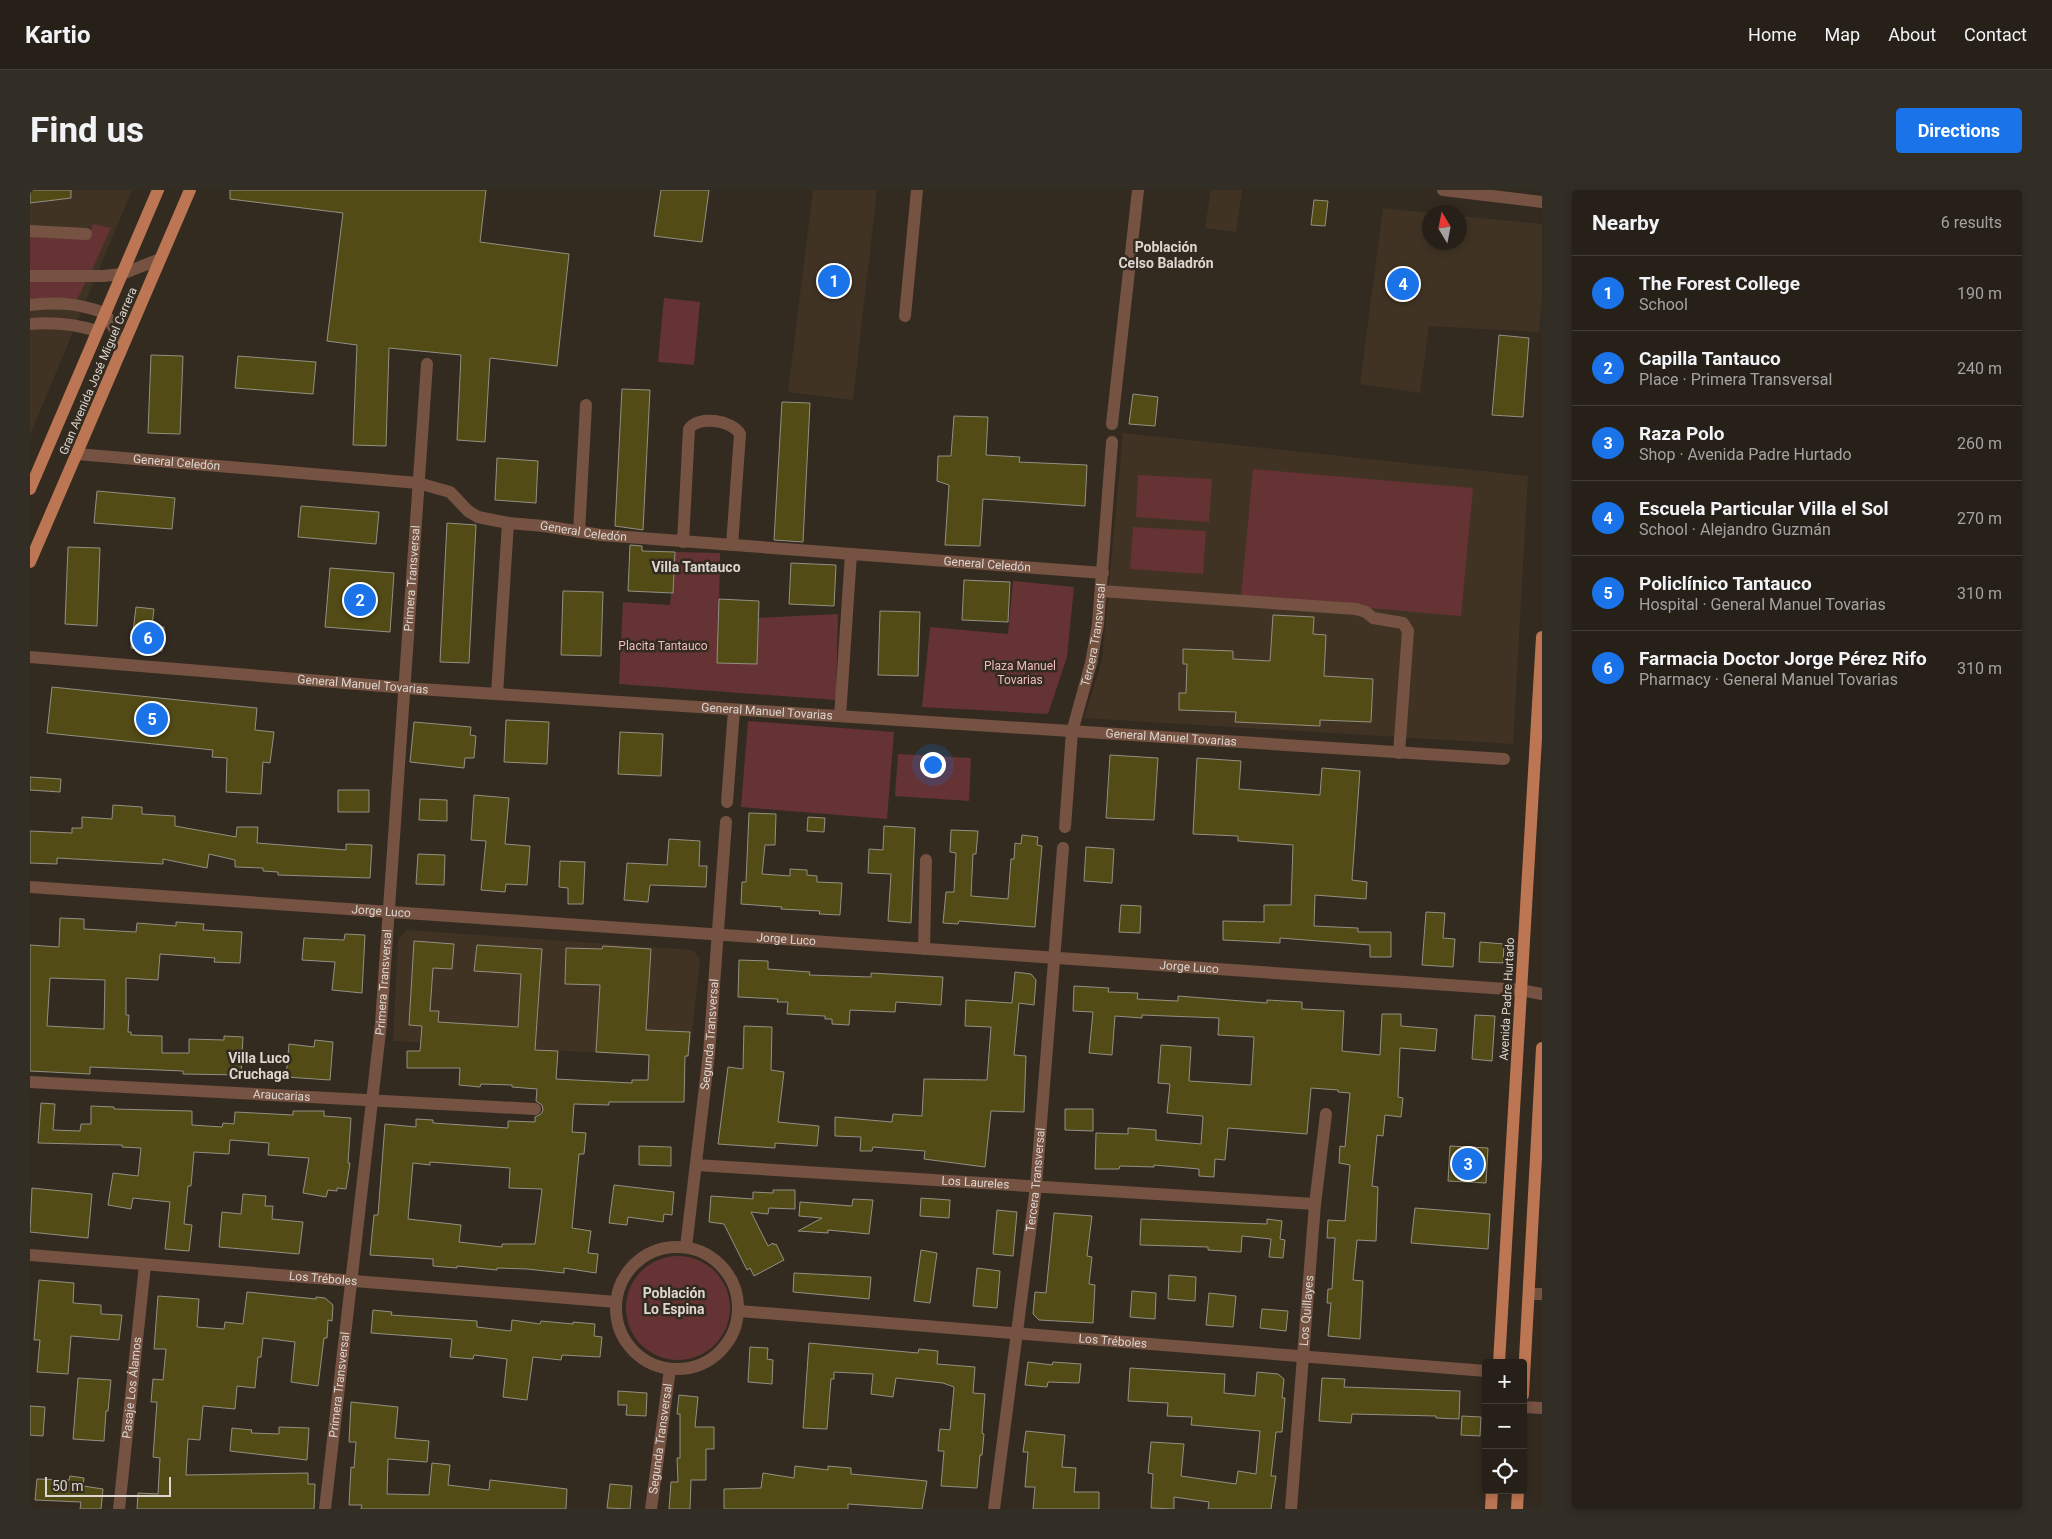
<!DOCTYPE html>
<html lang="en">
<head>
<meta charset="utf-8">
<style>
	:root { --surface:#262018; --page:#322d25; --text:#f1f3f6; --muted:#a4a3a2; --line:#423e37; --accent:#1a73e8 }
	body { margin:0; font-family:Roboto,sans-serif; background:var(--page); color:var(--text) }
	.controls { position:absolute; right:15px; bottom:15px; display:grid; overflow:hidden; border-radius:5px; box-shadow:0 2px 8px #0003 }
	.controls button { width:45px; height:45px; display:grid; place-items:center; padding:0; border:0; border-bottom:1px solid var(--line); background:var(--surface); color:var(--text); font:25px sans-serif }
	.compass { position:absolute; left:1392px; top:15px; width:45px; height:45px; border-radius:50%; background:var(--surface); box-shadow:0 2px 8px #0003; rotate:350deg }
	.scale { position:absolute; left:15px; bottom:12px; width:126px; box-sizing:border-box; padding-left:5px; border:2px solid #dcd7d0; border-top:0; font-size:14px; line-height:18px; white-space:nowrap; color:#dcd7d0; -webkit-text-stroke:4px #332b20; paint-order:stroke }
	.you { position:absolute; left:902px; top:574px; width:18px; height:18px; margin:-12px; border:4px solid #fff; border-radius:50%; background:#1a73e8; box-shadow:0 0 0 8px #1a73e833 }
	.badge { display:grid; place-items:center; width:32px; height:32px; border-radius:50%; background:var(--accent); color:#fff; font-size:16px; font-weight:700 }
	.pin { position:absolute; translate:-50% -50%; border:2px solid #fff; box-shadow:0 1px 5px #0006 }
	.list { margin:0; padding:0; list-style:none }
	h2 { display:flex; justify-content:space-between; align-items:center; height:65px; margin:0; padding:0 20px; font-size:21px }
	h2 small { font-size:16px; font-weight:400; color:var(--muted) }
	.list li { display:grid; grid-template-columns:32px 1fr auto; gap:15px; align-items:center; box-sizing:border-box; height:75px; padding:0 20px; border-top:1px solid var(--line) }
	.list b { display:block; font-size:19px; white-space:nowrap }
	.list p { margin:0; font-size:16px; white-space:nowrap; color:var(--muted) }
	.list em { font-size:16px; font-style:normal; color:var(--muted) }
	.icon { flex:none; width:28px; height:28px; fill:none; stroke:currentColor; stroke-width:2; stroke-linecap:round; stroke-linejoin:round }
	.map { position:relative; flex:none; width:1512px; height:1319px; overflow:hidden; border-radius:5px }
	header { display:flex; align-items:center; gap:30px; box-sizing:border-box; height:70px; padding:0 25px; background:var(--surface); border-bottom:1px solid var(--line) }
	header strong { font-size:24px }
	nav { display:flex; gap:28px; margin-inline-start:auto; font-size:18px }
	.intro { display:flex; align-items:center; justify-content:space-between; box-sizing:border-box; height:120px; padding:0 30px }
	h1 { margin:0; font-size:35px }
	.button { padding:12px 22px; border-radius:5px; background:var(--accent); color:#fff; font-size:18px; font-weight:700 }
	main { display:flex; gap:30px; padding:0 30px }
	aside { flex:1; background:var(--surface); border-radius:5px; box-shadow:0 2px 8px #0003 }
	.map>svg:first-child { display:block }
</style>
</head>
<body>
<header>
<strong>Kartio</strong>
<nav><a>Home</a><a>Map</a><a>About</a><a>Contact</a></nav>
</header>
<div class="intro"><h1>Find us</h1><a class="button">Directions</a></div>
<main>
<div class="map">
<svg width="1512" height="1319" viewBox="0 0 1512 1319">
	<rect width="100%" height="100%" fill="#332b20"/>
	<path fill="#403324" d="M0 0H102L0 245Z
		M783 0H847L823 210 758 202Z
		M1181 0H1212L1206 42 1175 38Z
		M1353 18 1399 23 1400 52H1430V26L1512 34V109L1509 142 1399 136 1390 203 1330 194Z
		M1093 243 1498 286 1483 554 1054 528 1072 471Z
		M377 740 663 760 670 769 659 868 363 851 368 750Z"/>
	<path fill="#653334" d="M63 34 81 38 60 84 0 83V45L58 47Z
		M0 88H58L45 113 0 115Z
		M634 108 670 112 664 175 628 172Z
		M1223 279 1443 298 1431 426 1211 407Z
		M1108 285 1182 289 1179 332 1106 327Z
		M1103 337 1176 341 1173 384 1100 379Z
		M645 362 690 363 688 473 727 474 729 428 808 424 806 510 589 494 593 412 640 415Z
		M983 391 1044 397 1037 467 1018 524 892 517 900 437 978 444Z
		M718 531 864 542 857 629 711 617Z
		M868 564 941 568 939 611 865 606Z
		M596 1118a52 52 0 1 1 104 0a52 52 0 1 1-104 0Z"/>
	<path fill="#534b16" stroke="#929082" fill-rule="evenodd" d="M0 0H41V8L0 13Z
		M200 0H456L450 52 539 64 527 176 460 168 455 252 427 250 431 165 359 158 356 256 323 255 327 155 297 151 313 23 200 9Z
		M631 0H679L672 52 624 46Z
		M1284 10 1298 11 1295 36 1281 35Z
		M1469 145 1499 148 1493 227 1462 225Z
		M121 165 153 166 150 244 118 243Z
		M208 166 286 172 283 204 205 198Z
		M592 199 620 200 613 340 585 336Z
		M1103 204 1128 207 1125 236 1099 234Z
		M752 212 780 213 773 352 744 350Z
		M924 226 958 227 956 265 990 267 989 272 1057 275 1055 316 953 309 950 356 915 355 919 295 907 291 908 266H921Z
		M467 268 508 271 506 313 465 310Z
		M67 301 145 308 142 339 64 333Z
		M271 316 349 322 346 354 268 347Z
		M417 333 446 335 439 473 410 472Z
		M600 355 612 356V361L645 362 643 403 598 401Z
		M38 357 70 358 67 436 35 434Z
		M761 373 806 375 804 416 759 414Z
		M300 378 364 383 360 442 295 437Z
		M934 390 980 392 978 432 932 430Z
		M533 401 573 402 571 466 531 465Z
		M689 409 729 411 727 474 687 473Z
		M106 417 124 419 122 436 134 437 132 461 101 458Z
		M850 421 890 422 888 486 848 485Z
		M1243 425 1284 427 1283 444 1296 445 1294 486 1343 489 1341 532 1290 530V536L1205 532 1206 522 1149 520V503H1156L1157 474H1153V459L1203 461V469L1240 471Z
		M22 497 227 518 225 540 244 542 240 573 233 572 231 604 196 602 197 568 182 567 183 560 17 543Z
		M476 530 519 532 517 574 474 572Z
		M384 532 441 537 440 545 446 546 444 568H435L434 578 380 572Z
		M590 542 633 544 631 586 588 584Z
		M1080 565 1128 568 1124 630 1076 628Z
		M1167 568 1211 571 1209 599 1290 605 1292 578 1330 581 1322 690 1337 692 1336 709 1285 705 1284 736 1328 738V742H1361V767H1340V755L1250 748V753L1193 750V731L1234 732V715H1261L1263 655 1208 651V646L1163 644Z
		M0 587 31 589 30 602 0 600Z
		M308 600H339V622H308Z
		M444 605 479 608 475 654 500 656 497 695 476 694 475 702 451 700 456 651 441 650Z
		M390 609 417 610V631L389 630Z
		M83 615 112 617V624L145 626V636L206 647 207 637H228L227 653 316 660V654L342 655 340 688 248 685V682L233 681V678L205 677V670L179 664 177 678 133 669V674L27 668V674L0 673V641L42 643V638H52V627L82 629Z
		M719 623 746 624 745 655H735L732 684 760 686V679L777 680V685L787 686V692L812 693 810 725 789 724 790 721 751 719 752 717 711 714 712 692H716Z
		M778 627 795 628 794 642 777 641Z
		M854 636 885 638 881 733 858 731 861 684 838 683 839 659 853 660Z
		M921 640 948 641 946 664H943L941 706 978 709 981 669H984L985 653 991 654 992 645 1008 647 1007 655 1012 656 1005 737 929 731 928 734 913 733 916 702H924L926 663 920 662Z
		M639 649 670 651 669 676H677L676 697 620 695 618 712 594 710 597 673 637 675Z
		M1056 657 1084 659 1082 693 1054 691Z
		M388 664 415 665 414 695 386 694Z
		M530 671 555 672 553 714H538V698L529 697Z
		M1091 715 1111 716 1110 743 1089 742Z
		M1396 722 1415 723 1413 748 1425 749 1423 777 1392 775Z
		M30 728 54 729V739L106 742 107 733 146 736V732L174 734 173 740 212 742 210 773 184 772 185 768 130 764 128 790 96 788V825H99L98 842H101V845L132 846V863H159V849L194 850V846L213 847 211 885 153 884V881L60 877V884L0 881V755L29 757ZM20 788 75 790 74 839 17 836Z
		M315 744 335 745 332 803 302 800 305 772 272 770 274 748 314 750Z
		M384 751 424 754 422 779 403 778 400 821H409L408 832 488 837 491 784 444 781 447 755 512 759 505 860 528 861 526 889 602 893V890H618L619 865 566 862 570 795 535 794 536 758 572 759 573 756 621 759 616 840 660 842 658 866H655L654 912H579V915L544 914 542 942 556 943 554 964H549L542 1038 561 1041 558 1063 568 1064 566 1083 534 1078V1083L497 1079 467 1078V1080L427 1076V1078L403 1076V1069L340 1065 344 1025H348L355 934 386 937V929L403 930V933L478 938V931L505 932V927L511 924 513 920 512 915 506 911 507 899 482 897V895L451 894 450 897 429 895 430 878H377V861H390L392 836 379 835ZM400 972 480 978 479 998 512 999 505 1054H472V1057L429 1052 431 1035 378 1029 383 973 400 975Z
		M1450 752 1474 754 1473 773 1449 772Z
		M709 770 738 771V779L780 782 779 785 841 787V783L913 787 911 815 866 812 865 822 820 820 819 835 802 834V829H795V826L757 824 758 812H747L748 809 708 807Z
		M985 782 1001 784 1006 790 1004 815 989 813 984 865 996 866 994 922 961 921 955 977 894 969 895 961 843 957 842 961H830L831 947 805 946V927L862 932 863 924 892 926 894 889 957 890 961 837 935 836 936 810 982 813Z
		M1044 796 1079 798 1078 802 1108 803 1107 809 1148 811V806L1237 813V810L1272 812V819L1314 821 1312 861 1350 865 1352 824H1371V836L1407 839 1405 861 1370 858 1368 907 1373 908 1371 927 1355 925 1353 946 1347 945 1342 996 1348 997 1346 1051 1327 1050 1323 1090 1333 1091 1330 1149 1298 1146 1301 1113H1297L1298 1099H1302L1305 1048H1297L1298 1030 1315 1031 1320 975 1309 973 1310 956 1315 957 1320 903 1308 902V900L1281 898 1277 944 1198 938 1195 970 1185 969 1184 987 1169 986V979L1124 975V977L1090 976 1089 979H1065L1066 943 1098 944V938L1126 940V950L1171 954 1173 926 1137 923 1140 894 1128 893 1131 855 1161 857 1159 891 1221 895 1224 847 1188 845 1189 828 1112 825V828L1085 826 1082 865 1059 863 1063 822 1043 821Z
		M1445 825 1465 826 1462 871 1442 869Z
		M714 836 742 837 741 880 754 882 748 932 789 936 787 956 745 953V958L688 954 698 877 713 879Z
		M285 850 303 852 300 890 256 887 259 854 284 857Z
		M11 913 25 914 23 940 50 941 51 934H61V916L84 917V919L162 921V935L192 937 193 933 204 934 205 922 263 925V921H294V926L321 928 318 973H320L316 999 307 998V1001L298 1000 296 1007 273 1003 279 968 238 965 239 953 200 950 199 964 164 962 161 996H158L154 1034 162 1035 159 1061 135 1059 140 1012 103 1008 101 1019 78 1015 83 983 108 986 111 958 92 957V955L8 953Z
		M1035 919H1063V941L1035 940Z
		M609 956 641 957V976L609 975Z
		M1420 956 1458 958 1456 993 1418 991Z
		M584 995 644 1002 642 1025 634 1024 633 1032 598 1027 597 1035 579 1033Z
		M2 998 62 1004 58 1048 0 1042Z
		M743 1000H765V1019L739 1018 738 1024 721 1022 738 1056 743 1053 744 1055 746 1054 754 1070 724 1086 720 1078 717 1080 694 1034 679 1032 681 1006 723 1009V1002L743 1003Z
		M213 1004 236 1006 235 1016H243L242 1029 273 1032 269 1064 189 1057 192 1022 211 1024Z
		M891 1008 920 1010 919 1028 890 1026Z
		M823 1009 843 1010 839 1044 798 1040V1043L768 1041 792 1028 769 1026 770 1012 822 1016Z
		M1385 1018 1460 1024 1458 1059 1381 1053Z
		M967 1020 987 1022 983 1066 963 1064Z
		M1024 1023 1062 1026 1057 1066 1062 1067 1059 1094 1065 1095 1063 1133 1009 1130 1003 1124 1005 1102 1016 1103Z
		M1111 1029 1237 1034V1029L1252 1031 1250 1049 1255 1050 1253 1068 1239 1067 1241 1049 1212 1046 1211 1062 1178 1060V1057L1110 1055Z
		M891 1060 907 1063 900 1113 884 1111Z
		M947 1078 970 1081 967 1118 943 1116Z
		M764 1083 841 1087 839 1109 763 1102Z
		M1139 1085 1166 1087 1165 1111 1138 1109Z
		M9 1090 44 1093 43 1113 71 1115V1124L92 1125 89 1150 41 1146 38 1184 7 1182 10 1150H4Z
		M1102 1101 1126 1103 1125 1129 1100 1127Z
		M217 1102 286 1109V1107L295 1108 303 1115 302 1131 298 1130 297 1148H294L288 1196 261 1192 265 1152 233 1148 231 1167H228L225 1198 207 1196 205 1219 173 1216 170 1250 158 1249 156 1285 278 1283V1294H285L284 1319H107L108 1303 128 1304 130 1268 123 1267 127 1212H121L123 1189 133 1190 136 1159H124L128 1106 169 1109 167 1137 194 1139 195 1132 213 1134Z
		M1179 1103 1206 1106 1203 1137 1176 1135Z
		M1232 1119 1258 1121 1256 1141 1230 1138Z
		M343 1120 362 1122 361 1125 447 1131V1137L481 1141 482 1130 510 1134 511 1131 543 1134V1132L565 1134 564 1146 572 1147 570 1167 532 1165 531 1170 503 1167 497 1210 473 1207 477 1169 444 1165 443 1169 420 1167 422 1149 341 1143Z
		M779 1153 888 1163 889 1159 908 1161 907 1174 945 1177 943 1203 955 1204 952 1243 954 1244 952 1265H950L947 1298 911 1296 914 1261H908L910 1239 920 1240 924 1197 913 1193 866 1188 863 1207 841 1204 843 1184 804 1182V1189H801L797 1239 773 1238Z
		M720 1157 738 1158 737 1169 743 1170 742 1194 718 1192Z
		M998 1172 1022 1175 1023 1172 1051 1174 1049 1193 1018 1192 1017 1197 995 1195Z
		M1100 1178 1195 1184 1194 1203 1225 1206 1227 1182 1248 1184 1254 1189 1252 1208H1255L1252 1242H1246L1241 1286H1246L1241 1319H1178L1179 1312 1144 1307V1319L1121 1318 1123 1284 1118 1283 1121 1252 1154 1254 1151 1286 1206 1294 1208 1281 1226 1284 1230 1241 1161 1235 1162 1227 1137 1226 1138 1213 1098 1211Z
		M48 1188 81 1190 78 1221H76L74 1251 43 1249Z
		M1292 1188 1315 1189 1314 1197 1430 1201 1429 1229 1406 1228V1226L1322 1224 1321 1233 1289 1231Z
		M588 1201 617 1203 616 1226 596 1225 597 1215H588Z
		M649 1205 668 1207 665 1237H684V1259H676V1290H661L660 1319H639L641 1292H648L647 1268H650V1224H647Z
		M321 1212 368 1217 365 1248 399 1251 397 1272 358 1269 357 1304 399 1305 402 1273 420 1275 418 1295 459 1300 460 1290 537 1299 536 1319H331L332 1315H319L321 1277 324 1278 326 1252H319Z
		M0 1216 15 1217 13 1246 0 1245Z
		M1432 1226 1451 1227 1450 1246 1431 1245Z
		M249 1237 279 1238 277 1270 200 1261 202 1238 222 1240 221 1243 249 1244Z
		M996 1241 1035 1245 1032 1277 1046 1278 1044 1302H1069V1319H1003L1005 1297H995L998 1262H993Z
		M765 1276 798 1280V1276L821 1278V1284L897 1291 892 1319 818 1314V1319H694V1299L731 1298 733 1283 764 1288Z
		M40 1286 54 1288 53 1296 73 1299 71 1319H50L51 1312 5 1310 7 1289 39 1290Z
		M580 1294 602 1296 600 1319 577 1318Z"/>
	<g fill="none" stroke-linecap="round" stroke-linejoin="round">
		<g stroke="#755242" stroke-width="12">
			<path d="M1413 0 1512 12"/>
			<path d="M0 41 56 44"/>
			<path d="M0 86H73L92 84 130 69"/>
			<path d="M0 115C29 112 47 113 75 123L85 140 90 163"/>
			<path d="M875 126 887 0"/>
			<path d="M0 134C23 132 45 134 67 141"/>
			<path d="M1082 234 1108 0"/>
			<path id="s1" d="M47 264 388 293 420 302 438 321 448 327 478 333 514 336 571 345 1073 383"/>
			<path d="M549 342 556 215"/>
			<path d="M653 352 659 239C668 225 702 230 710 244L702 355"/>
			<path d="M1071 401 1326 419 1336 422 1343 428 1373 433 1378 441 1369 563"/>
			<path id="s2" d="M0 467 389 499 1474 569"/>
			<path d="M467 504 478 333"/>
			<path d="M810 526 821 364"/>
			<path d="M697 612 704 520"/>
			<path id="s3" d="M1035 637 1042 542 1061 473 1068 434 1082 252"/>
			<path id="s4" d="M0 697 1491 800 1512 804"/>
			<path d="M894 759 896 670"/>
			<path id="s5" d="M0 892 505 919"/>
			<path id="s6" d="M666 975 1285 1014"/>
			<circle cx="647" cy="1118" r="61"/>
			<path id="s7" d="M656 1057 679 863 696 632"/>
			<path id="s8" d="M0 1065 586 1112"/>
			<path d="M1499 1104H1512"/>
			<path id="s9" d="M709 1121 1456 1181"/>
			<path d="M1493 1217 1512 1218"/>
			<path id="s10" d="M89 1319 115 1075"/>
			<path id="s11" d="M295 1319 351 833 397 174"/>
			<path id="s12" d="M621 1319 640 1179"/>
			<path id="s13" d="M964 1319 1006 996 1033 658"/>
			<path id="s14" d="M1261 1319 1285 1014 1296 924"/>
		</g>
		<path stroke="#bd7653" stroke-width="12" d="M0 299 128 0
			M0 372 160 0
			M1469 1173 1512 447
			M1493 1205 1512 858
			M1461 1319 1462 1300
			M1487 1319 1488 1300"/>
	</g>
	<g text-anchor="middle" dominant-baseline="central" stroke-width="5" stroke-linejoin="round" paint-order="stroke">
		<g font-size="12" fill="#dcd7d0" stroke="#332b20">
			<text transform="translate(68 181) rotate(-67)">Gran Avenida José Miguel Carrera</text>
			<text stroke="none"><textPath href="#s1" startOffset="100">General Celedón</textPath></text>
			<text stroke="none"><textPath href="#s1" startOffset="520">General Celedón</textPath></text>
			<text stroke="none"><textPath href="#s1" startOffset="925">General Celedón</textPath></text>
			<text stroke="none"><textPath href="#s11" startOffset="935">Primera Transversal</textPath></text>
			<text stroke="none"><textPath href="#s3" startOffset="195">Tercera Transversal</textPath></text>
			<text stroke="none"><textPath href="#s2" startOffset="334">General Manuel Tovarias</textPath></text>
			<text stroke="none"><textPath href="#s2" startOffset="739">General Manuel Tovarias</textPath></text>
			<text stroke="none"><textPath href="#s2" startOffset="1144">General Manuel Tovarias</textPath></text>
			<text stroke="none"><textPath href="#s4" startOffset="352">Jorge Luco</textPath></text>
			<text stroke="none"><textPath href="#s4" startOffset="758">Jorge Luco</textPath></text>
			<text stroke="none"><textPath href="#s4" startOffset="1162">Jorge Luco</textPath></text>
			<text stroke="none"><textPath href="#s11" startOffset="530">Primera Transversal</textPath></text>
			<text transform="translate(1477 809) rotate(-87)">Avenida Padre Hurtado</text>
			<text stroke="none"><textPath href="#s7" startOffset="214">Segunda Transversal</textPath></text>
			<text stroke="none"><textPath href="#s5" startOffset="252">Araucarias</textPath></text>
			<text stroke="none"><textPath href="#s13" startOffset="332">Tercera Transversal</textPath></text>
			<text stroke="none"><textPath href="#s6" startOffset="280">Los Laureles</textPath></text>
			<text stroke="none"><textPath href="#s8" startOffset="294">Los Tréboles</textPath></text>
			<text stroke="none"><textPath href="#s14" startOffset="199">Los Quillayes</textPath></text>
			<text stroke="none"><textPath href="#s9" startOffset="375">Los Tréboles</textPath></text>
			<text stroke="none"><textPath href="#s11" startOffset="125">Primera Transversal</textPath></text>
			<text stroke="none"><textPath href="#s10" startOffset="122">Pasaje Los Álamos</textPath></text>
			<text stroke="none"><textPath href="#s12" startOffset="71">Segunda Transversal</textPath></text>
		</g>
		<g font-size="12" fill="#efbbba" stroke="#332b20">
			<text x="633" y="456">Placita Tantauco</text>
			<text x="990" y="476">Plaza Manuel<tspan x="990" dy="14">Tovarias</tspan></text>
		</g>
		<g font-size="14" font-weight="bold" fill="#dcd7d0" stroke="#332b20">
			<text x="1136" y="57">Población<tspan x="1136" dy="16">Celso Baladrón</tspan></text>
			<text x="666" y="377">Villa Tantauco</text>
			<text x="229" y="868">Villa Luco<tspan x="229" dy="16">Cruchaga</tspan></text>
			<text x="644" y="1103">Población<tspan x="644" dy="16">Lo Espina</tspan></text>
		</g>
	</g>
</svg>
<div class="controls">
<button>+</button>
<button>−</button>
<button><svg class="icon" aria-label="locate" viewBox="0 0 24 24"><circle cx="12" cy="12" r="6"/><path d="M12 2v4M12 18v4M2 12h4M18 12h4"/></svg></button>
</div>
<svg class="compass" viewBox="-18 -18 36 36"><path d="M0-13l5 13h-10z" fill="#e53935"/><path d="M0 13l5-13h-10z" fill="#a4a3a2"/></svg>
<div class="scale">50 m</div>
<div class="you"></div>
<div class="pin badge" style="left:804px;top:91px">1</div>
<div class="pin badge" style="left:330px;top:410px">2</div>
<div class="pin badge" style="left:1438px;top:974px">3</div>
<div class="pin badge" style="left:1373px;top:94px">4</div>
<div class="pin badge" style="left:122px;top:529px">5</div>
<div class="pin badge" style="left:118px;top:448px">6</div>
</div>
<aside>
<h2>Nearby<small>6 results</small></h2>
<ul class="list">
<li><span class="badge">1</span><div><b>The Forest College</b><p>School</p></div><em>190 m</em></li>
<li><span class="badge">2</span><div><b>Capilla Tantauco</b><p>Place · Primera Transversal</p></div><em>240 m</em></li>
<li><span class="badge">3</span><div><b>Raza Polo</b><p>Shop · Avenida Padre Hurtado</p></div><em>260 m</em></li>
<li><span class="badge">4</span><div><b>Escuela Particular Villa el Sol</b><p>School · Alejandro Guzmán</p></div><em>270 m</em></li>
<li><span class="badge">5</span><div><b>Policlínico Tantauco</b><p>Hospital · General Manuel Tovarias</p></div><em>310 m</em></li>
<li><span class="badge">6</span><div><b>Farmacia Doctor Jorge Pérez Rifo</b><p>Pharmacy · General Manuel Tovarias</p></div><em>310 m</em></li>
</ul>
</aside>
</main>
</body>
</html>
